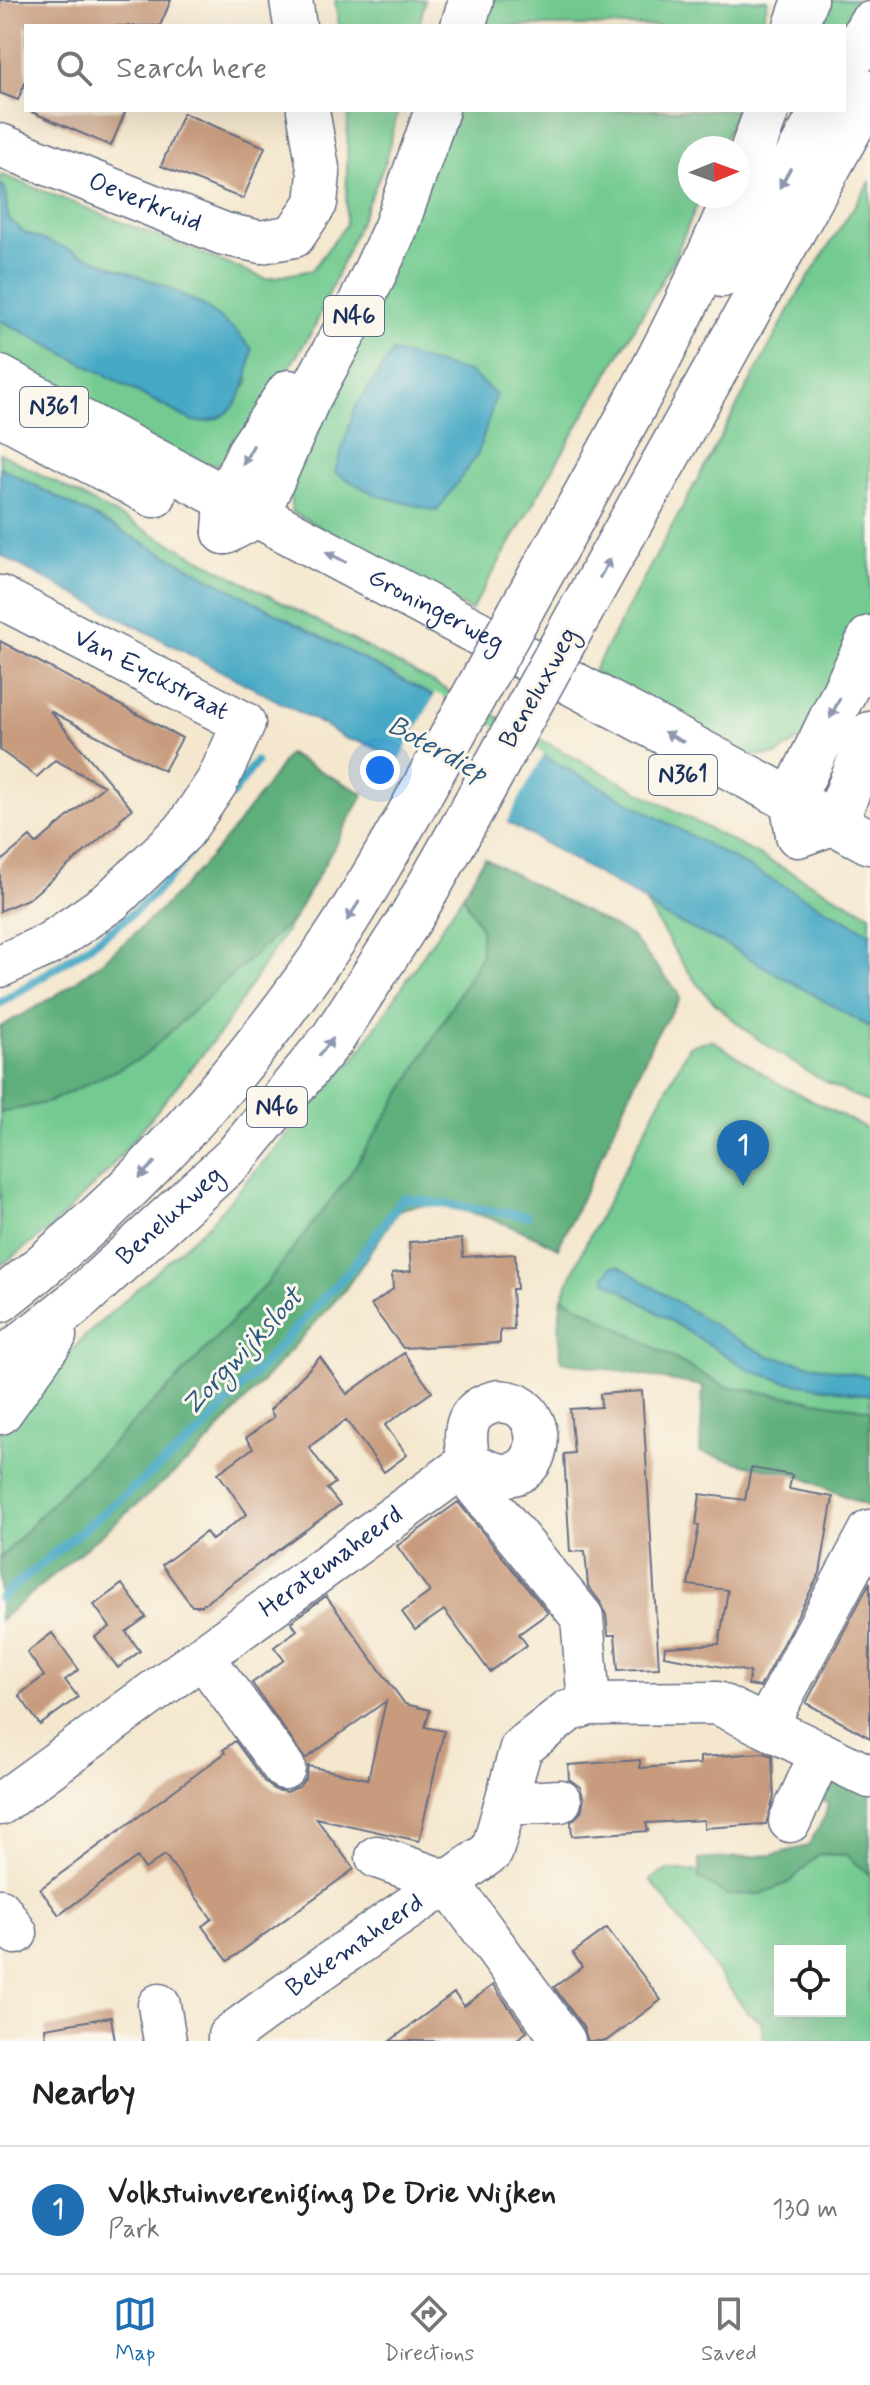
<!DOCTYPE html>
<html lang="en">
<head>
<meta charset="utf-8">
<style>
	:root { --surface:#fff; --page:#f2f2f2; --text:#222; --muted:#767676; --line:#e0e0e0; --accent:#1f6fb2 }
	body { margin:0; font-family:Mynerve,sans-serif; background:var(--page); color:var(--text) }
	.controls { position:absolute; right:24px; bottom:24px; display:grid; overflow:hidden; border-radius:0px; box-shadow:0 8px 32px #0002 }
	.controls button { width:72px; height:72px; display:grid; place-items:center; padding:0; border:0; border-bottom:2px solid var(--line); background:var(--surface); color:var(--text); font:40px sans-serif }
	.compass { position:absolute; left:678px; top:136px; width:72px; height:72px; border-radius:50%; background:var(--surface); box-shadow:0 8px 32px #0002; rotate:89deg }
	.you { position:absolute; left:380px; top:770px; width:28px; height:28px; margin:-20px; border:6px solid #fff; border-radius:50%; background:#1a73e8; box-shadow:0 0 0 12px #1a73e833 }
	.badge { display:grid; place-items:center; width:52px; height:52px; border-radius:50%; background:var(--accent); color:#fff; font-size:26px; font-weight:700 }
	.pin { position:absolute; translate:-50% -66px; filter:drop-shadow(0 2px 4px #0008) }
	.pin::after { content:''; position:absolute; top:42px; width:28px; height:24px; background:inherit; clip-path:polygon(0 0,100% 0,50% 100%) }
	.list { margin:0; padding:0; list-style:none }
	h2 { display:flex; justify-content:space-between; align-items:center; height:104px; margin:0; padding:0 32px; font-size:34px }
	h2 small { font-size:26px; font-weight:400; color:var(--muted) }
	.list li { display:grid; grid-template-columns:52px 1fr auto; gap:24px; align-items:center; box-sizing:border-box; height:128px; padding:0 32px; border-top:2px solid var(--line) }
	.list b { display:block; font-size:30px; white-space:nowrap }
	.list p { margin:0; font-size:26px; white-space:nowrap; color:var(--muted) }
	.list em { font-size:26px; font-style:normal; color:var(--muted) }
	.icon { flex:none; width:44px; height:44px; fill:none; stroke:currentColor; stroke-width:2; stroke-linecap:round; stroke-linejoin:round }
	.map { position:relative; flex:none; width:870px; height:2041px; overflow:hidden }
	.search { position:absolute; background:var(--surface); box-shadow:0 8px 32px #0002; left:24px; right:24px; top:24px; height:88px; display:flex; align-items:center; gap:20px; box-sizing:border-box; padding:0 28px; border-radius:0px; color:var(--muted); font-size:30px }
	.sheet { height:232px; background:var(--surface) }
	nav { display:flex; justify-content:space-around; align-items:center; box-sizing:border-box; height:112px; border-top:2px solid var(--line); background:var(--surface); font-size:22px; color:var(--muted) }
	nav a { display:grid; justify-items:center; gap:4px }
	nav .on { color:var(--accent) }
	.map>svg:first-child { display:block }
</style>
</head>
<body>
<div class="map">
<svg width="870" height="2041" viewBox="0 0 870 2041">
	<rect width="100%" height="100%" fill="#fbf7ec"/>
	<filter id="ink" filterUnits="userSpaceOnUse"><feTurbulence type="fractalNoise" baseFrequency=".0125" numOctaves="2"/><feDisplacementMap in="SourceGraphic" scale="16" xChannelSelector="R" yChannelSelector="G"/><feConvolveMatrix kernelMatrix="1 2 1 2 8 2 1 2 1" color-interpolation-filters="sRGB"/></filter>
	<filter id="wash" filterUnits="userSpaceOnUse"><feTurbulence type="fractalNoise" baseFrequency=".006" numOctaves="4" result="noise"/><feDisplacementMap in="SourceGraphic" scale="32" xChannelSelector="R" yChannelSelector="G"/><feGaussianBlur stdDeviation="1.8" result="paint"/><feColorMatrix in="noise" values="0 0 0 0 0 0 0 0 0 0 0 0 0 0 0 0 0 1.4 0 .05"/><feComposite in="paint" operator="in"/></filter>
	<g filter="url(#wash)">
		<rect width="100%" height="100%" fill="#f4e7ce"/>
		<path fill="#73cb91" stroke="#477d78" stroke-width="2" fill-rule="evenodd" d="M335 0H425L419 26H339Z
			M479 0H768L761 26H471Z
			M823 0H857L842 26H815Z
			M348 110H398L386 161 315 326 241 446 219 464 186 466 0 365V320L192 421C226 425 234 405 249 380L205 306 167 287 25 233 8 218 5 187 0 185V174L266 279 312 270 346 225Z
			M445 110H737L721 148H690V196H701L672 263 471 611 292 512 287 474Z
			M870 182V613L805 735 777 755 747 756 593 672 799 292Z
			M0 453 862 910 870 914V933L429 694 0 467Z
			M463 895 481 929V956L408 1082 347 1179 266 1284 177 1380 57 1497 0 1559V1430L84 1337 211 1222 357 1055Z
			M645 902 662 915 723 943 870 1027V1103C818 1082 744 1035 706 994 682 967 664 932 645 902Z
			M294 918 222 1030 108 1171 50 1229 0 1266V1113L49 1102 141 1058Z
			M712 1040 779 1084 870 1130V1377L768 1356 605 1276 607 1281 750 1370 783 1381 870 1395V1410L724 1386 562 1297 586 1243 689 1046Z
			M818 1854 847 1855 870 1875V2041H764L761 2022 747 2012 650 1879 668 1870 699 1872 700 1878 790 1882ZM780 1951H840V2011H780Z"/>
		<path fill="#5eaf7b" stroke="#3c6f6c" stroke-width="2" d="M288 754 364 794 294 918 142 1058 49 1102 0 1113V1027C24 1013 52 1000 74 983 158 921 231 841 288 754Z
			M484 858 631 936 678 992 680 999 654 1038 611 1136 558 1248C521 1228 439 1193 399 1210L344 1291 199 1452 0 1620V1559L57 1497 177 1380 266 1284 347 1179 408 1082 481 956V929L463 895Z
			M562 1297 724 1386 870 1410V1507L792 1473 751 1466 700 1452 703 1386 561 1361 559 1322Z
			M829 1777 870 1785V1875L847 1855 819 1854 790 1882 761 1894 727 1895 699 1878V1860L772 1855 808 1846 825 1816 828 1803 818 1799Z"/>
		<path fill="#45a8c5" stroke="#306c92" stroke-width="2" d="M0 185 4 187 8 218 25 233 167 287 204 306 236 331 252 349C248 385 238 426 193 421L0 320Z
			M393 352 471 373 496 395 478 454 437 511 376 495 335 473 355 408Z
			M0 467 429 694 870 933V1027L723 943 662 915 645 901 391 755 362 742 346 739 322 724 0 555Z
			M612 1266H619L735 1338 768 1356 870 1377V1395L783 1381 750 1370 607 1281 605 1276Z"/>
		<path fill="#f4e7ce" d="M436 693 544 754 505 825 397 764Z"/>
		<g fill="none" stroke-linecap="round" stroke-linejoin="round">
			<path stroke="#45a8c5" stroke-width="9" d="M232 794 256 762
				M0 1003C68 960 143 918 190 852
				M0 1598 199 1434 354 1265 403 1198 527 1216"/>
		</g>
		<g id="blocks">
			<path fill="#c89b7e" d="M0 0H171L160 26H26V80L18 100 0 93Z
				M27 110H126L111 146Z
				M183 113 265 147 243 199 161 166Z
				M0 641 182 738 164 771 50 711 132 809 120 819 121 821 30 898 0 911V862L30 837 36 844 104 786 55 760 37 777 0 750Z
				M462 1239 463 1257 515 1254 517 1289H512L514 1329 500 1330V1343L403 1348 371 1305 393 1289 392 1273 411 1271 409 1242Z
				M404 1353 432 1392 385 1425 407 1455 384 1472 346 1420 309 1447 335 1483 327 1489 340 1505 201 1606H192L162 1565 206 1532 212 1540 247 1514 218 1473 253 1448 246 1438 274 1417 270 1410 320 1357 347 1394Z
				M642 1391 659 1668 618 1670 615 1635H608L606 1615 601 1603 588 1586 585 1551 570 1552 564 1454 574 1453 570 1409 601 1407 600 1394Z
				M751 1468 792 1475 789 1489 833 1497 820 1573 760 1687 748 1685 750 1672 664 1656 665 1647 719 1644 728 1590 688 1585 699 1526 696 1525 700 1494 745 1500Z
				M458 1502 548 1613 519 1634 527 1645 490 1672 444 1610 415 1630 402 1612 430 1592 397 1546Z
				M870 1582V1738L806 1703Z
				M122 1584 146 1617 126 1632 140 1651 118 1668 95 1637 110 1627 94 1605Z
				M326 1596 405 1704 430 1710 425 1727 444 1731 419 1841 316 1818 354 1869 228 1961 202 1926 212 1919 165 1855 145 1869 137 1857 59 1915 40 1889 225 1753 223 1750 235 1741 265 1782 275 1790 287 1792 299 1787 306 1778 308 1766 368 1779 386 1701 305 1759 252 1683 284 1660 274 1647 297 1630 291 1622Z
				M52 1633 79 1670 65 1680 78 1697 40 1725 19 1695 44 1676 27 1652Z
				M764 1753 772 1756 774 1797 766 1824 704 1828V1820L646 1823 648 1831 572 1836 571 1822 581 1812 584 1799 580 1787 569 1779 568 1765 640 1760V1768L700 1764V1757Z
				M607 1928 661 2000 606 2041H588L583 2027 554 1987 582 1967 573 1953Z
				M493 1985 527 2032 514 2041H390L454 1993 464 2006Z
				M111 2017 115 2041H46L45 2028Z"/>
		</g>
	</g>
	<g filter="url(#ink)">
		<use href="#blocks" fill-opacity="0" stroke="#676f85" stroke-width="2"/>
		<g fill="none" stroke-linecap="round" stroke-linejoin="round">
			<defs>
				<g id="minor">
					<path d="M291 0 295 26"/>
					<path id="s1" d="M0 145 224 234 261 242 294 236 316 203 319 174 308 110"/>
					<path id="s2" d="M0 597 244 723 217 782 184 831 111 901 49 944 0 966"/>
					<path d="M499 1401C504 1402 512 1402 517 1405 547 1420 542 1475 505 1475 491 1475 481 1468 469 1462 463 1431 463 1408 499 1401Z"/>
					<path d="M461 1468 582 1617 589 1704 717 1703 870 1777"/>
					<path d="M203 1657 284 1768"/>
					<path d="M766 1726 870 1531"/>
					<path id="s3" d="M0 1804 469 1462"/>
					<path d="M506 1804 560 1801"/>
					<path d="M790 1821 821 1753"/>
					<path d="M0 1910 16 1933"/>
					<path d="M159 2005 165 2041"/>
					<path id="s4" d="M229 2041V2036C301 1983 374 1931 448 1882L377 1857"/>
					<path d="M564 2041 448 1882 492 1851 521 1748 568 1711 589 1704"/>
				</g>
				<g id="major">
					<path id="s5" d="M0 378 870 842"/>
					<path d="M0 413 154 495"/>
				</g>
				<g id="highway">
					<path d="M463 26 471 0"/>
					<path d="M796 26 805 0"/>
					<path d="M844 72 870 24"/>
					<path d="M738 189 767 110"/>
					<path d="M722 275 772 202 823 110"/>
					<path d="M225 532 257 515 308 399 360 304 395 229 437 110"/>
					<path d="M225 532 227 499 248 454 289 392"/>
					<path d="M520 612C596 475 675 341 735 196"/>
					<path d="M567 636 870 93"/>
					<path d="M870 638 792 800 798 835 836 822 870 734"/>
					<path d="M0 1300C130 1200 241 1076 333 941 361 899 386 855 411 811"/>
					<path id="s6" d="M0 1362 76 1302 235 1157 333 1038 412 916 457 837"/>
					<path d="M0 1412 54 1336"/>
				</g>
			</defs>
			<use href="#minor" stroke="#676f85" stroke-width="45"/>
			<use href="#major" stroke="#676f85" stroke-width="47"/>
			<use href="#highway" stroke="#676f85" stroke-width="47"/>
			<use href="#minor" stroke="#fff" stroke-width="42"/>
			<use href="#major" stroke="#fff" stroke-width="44"/>
			<use href="#highway" stroke="#fff" stroke-width="44"/>
			<defs>
				<path id="highway-bridge" d="M411 811 520 612
					M457 837 567 636"/>
			</defs>
			<use href="#highway-bridge" stroke="#676f85" stroke-width="47" stroke-linecap="butt"/>
			<use href="#highway-bridge" stroke="#fff" stroke-width="44"/>
		</g>
		<defs><path id="oneway-solid" d="M-6-.8H1V-3.2L6.5 0L1 3.2V.8H-6Z" transform="scale(2)"/></defs>
		<g fill="#8d97ae">
			<use href="#oneway-solid" transform="translate(785 178) rotate(119)"/>
			<use href="#oneway-solid" transform="translate(248 455) rotate(119)"/>
			<use href="#oneway-solid" transform="translate(336 557) rotate(-152)"/>
			<use href="#oneway-solid" transform="translate(605 568) rotate(-61)"/>
			<use href="#oneway-solid" transform="translate(835 708) rotate(116)"/>
			<use href="#oneway-solid" transform="translate(674 737) rotate(-152)"/>
			<use href="#oneway-solid" transform="translate(353 911) rotate(123)"/>
			<use href="#oneway-solid" transform="translate(326 1047) rotate(-51)"/>
			<use href="#oneway-solid" transform="translate(147 1170) rotate(134)"/>
		</g>
	</g>
	<g text-anchor="middle" dominant-baseline="central" stroke-width="6" stroke-linejoin="round" paint-order="stroke">
		<g fill="#fbf7ec" stroke="#5e6b89" stroke-width="2">
			<rect x="324" y="296" width="60" height="40" rx="6"/>
			<rect x="20" y="387" width="68" height="40" rx="6"/>
			<rect x="649" y="755" width="68" height="40" rx="6"/>
			<rect x="247" y="1087" width="60" height="40" rx="6"/>
		</g>
		<g font-size="24" font-weight="bold" fill="#1b2f5e">
			<text x="354" y="316">N46</text>
			<text x="54" y="407">N361</text>
			<text x="683" y="775">N361</text>
			<text x="277" y="1107">N46</text>
		</g>
		<g font-size="26" fill="#1b2f5e" stroke="#fbf7ec">
			<text stroke="none"><textPath href="#s1" startOffset="156">Oeverkruid</textPath></text>
			<text stroke="none"><textPath href="#s5" startOffset="494">Groningerweg</textPath></text>
			<text stroke="none"><textPath href="#s2" startOffset="170">Van Eyckstraat</textPath></text>
			<text transform="translate(539 688) rotate(-61)">Beneluxweg</text>
			<text stroke="none"><textPath href="#s6" startOffset="224">Beneluxweg</textPath></text>
			<text stroke="none"><textPath href="#s3" startOffset="410">Heratemaheerd</textPath></text>
			<text stroke="none"><textPath href="#s4" startOffset="160">Bekemaheerd</textPath></text>
		</g>
		<g font-size="28" font-style="italic" fill="#2a5982" stroke="#fbf7ec">
			<text transform="translate(437 750) rotate(29)">Boterdiep</text>
			<text transform="translate(243 1352) rotate(-47)">Zorgwijksloot</text>
		</g>
	</g>
</svg>
<div class="controls">
<button><svg class="icon" aria-label="locate" viewBox="0 0 24 24"><circle cx="12" cy="12" r="6"/><path d="M12 2v4M12 18v4M2 12h4M18 12h4"/></svg></button>
</div>
<svg class="compass" viewBox="-18 -18 36 36"><path d="M0-13l5 13h-10z" fill="#e53935"/><path d="M0 13l5-13h-10z" fill="#767676"/></svg>
<div class="you"></div>
<div class="pin badge" style="left:743px;top:1186px">1</div>
<div class="search"><svg class="icon" aria-label="search" viewBox="0 0 24 24"><circle cx="10" cy="10" r="6"/><path d="M15 15l6 6"/></svg>Search here</div>
</div>
<section class="sheet">
<h2>Nearby<small></small></h2>
<ul class="list">
<li><span class="badge">1</span><div><b>Volkstuinvereniging De Drie Wijken</b><p>Park</p></div><em>130 m</em></li>
</ul>
</section>
<nav>
<a class="on"><svg class="icon" aria-label="map" viewBox="0 0 24 24"><path d="M3 6l6-2 6 2 6-2v14l-6 2-6-2-6 2zM9 4v14M15 6v14"/></svg>Map</a>
<a><svg class="icon" aria-label="directions" viewBox="0 0 24 24"><path d="M12 3l9 9-9 9-9-9zM9 14v-3h6M13 9l2 2-2 2"/></svg>Directions</a>
<a><svg class="icon" aria-label="saved" viewBox="0 0 24 24"><path d="M7 4h10v16l-5-4-5 4z"/></svg>Saved</a>
</nav>
</body>
</html>
